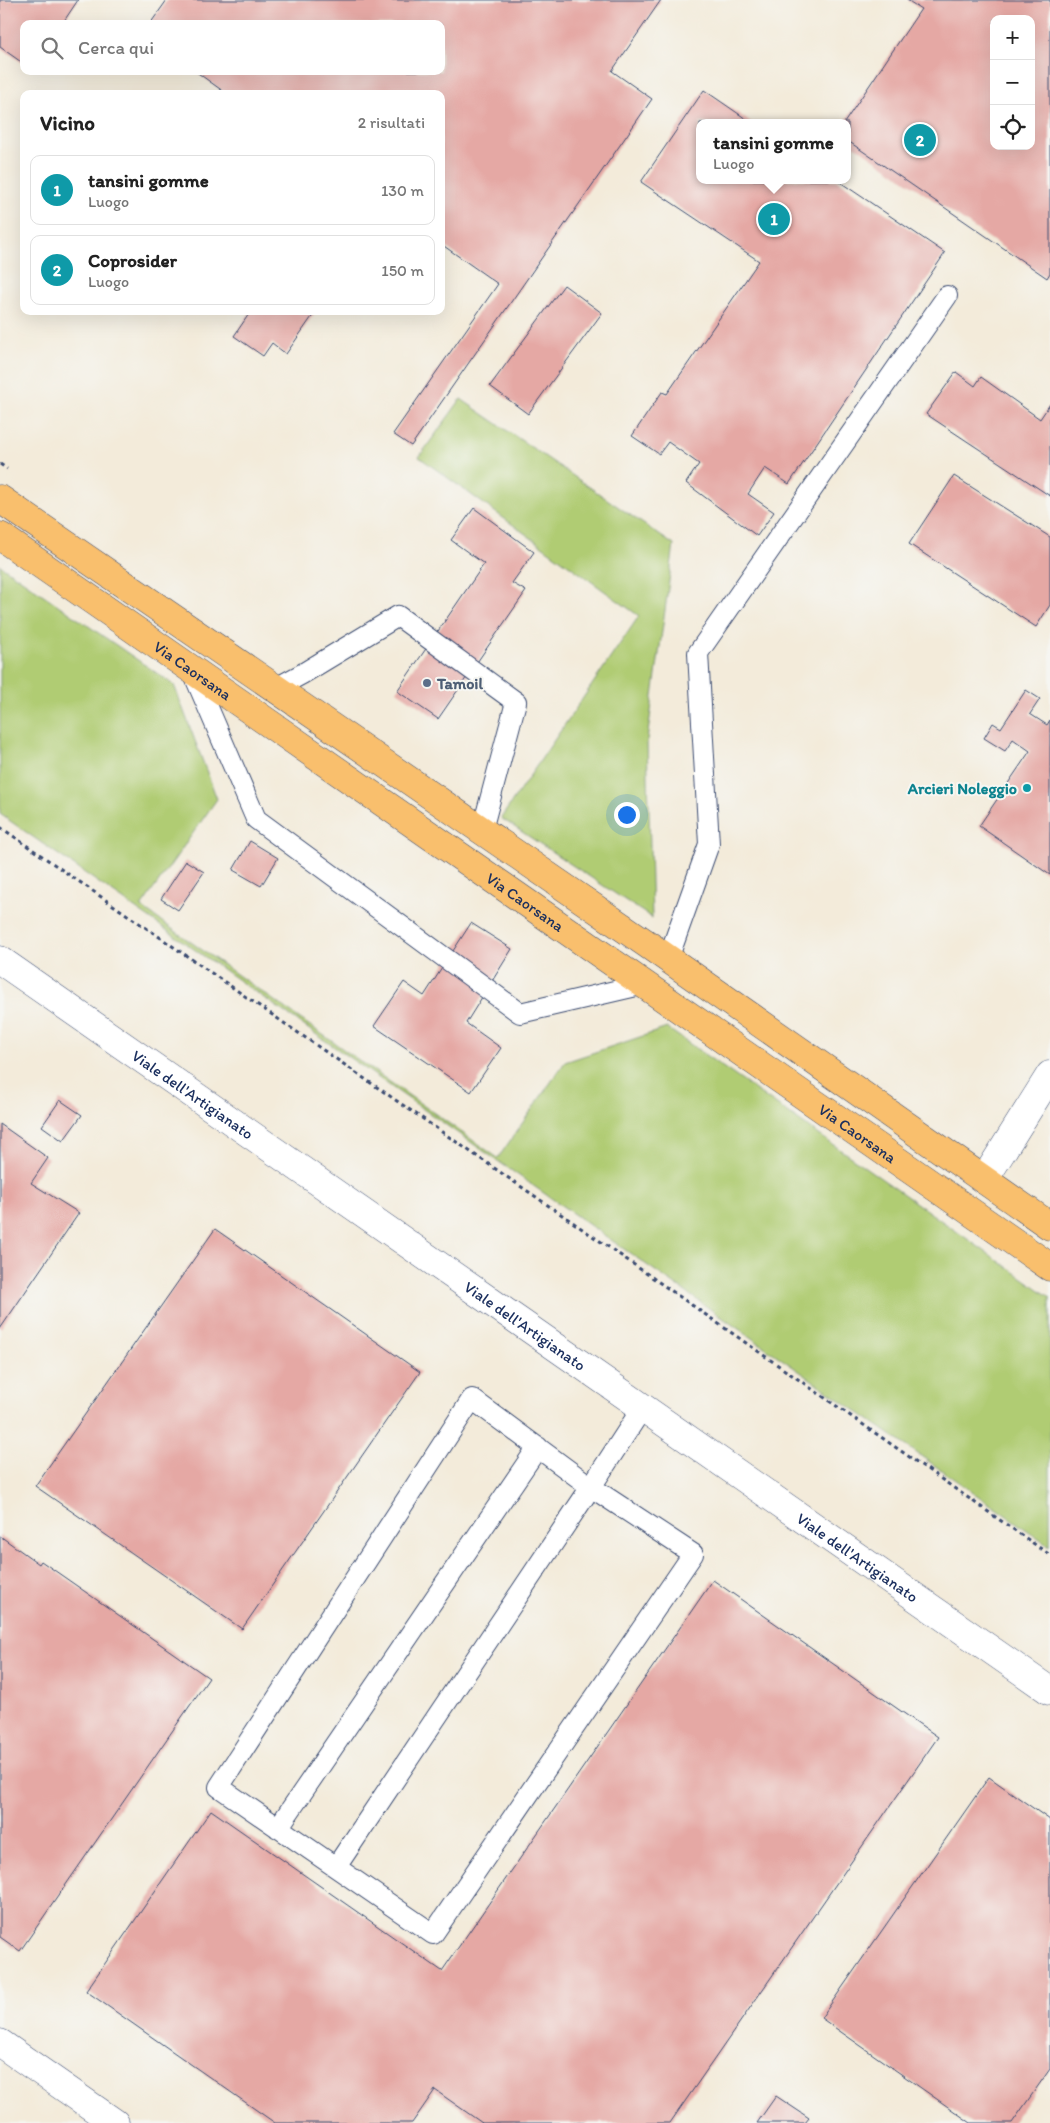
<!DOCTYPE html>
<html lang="it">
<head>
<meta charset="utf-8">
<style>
	:root { --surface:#fff; --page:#f6f6f6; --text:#222; --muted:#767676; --line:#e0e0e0; --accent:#b45309 }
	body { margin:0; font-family:Itim,sans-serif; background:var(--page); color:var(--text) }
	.controls { position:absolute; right:15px; top:15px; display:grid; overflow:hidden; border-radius:10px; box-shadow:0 5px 20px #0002 }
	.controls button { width:45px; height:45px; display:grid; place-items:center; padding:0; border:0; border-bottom:1px solid var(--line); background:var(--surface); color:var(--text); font:25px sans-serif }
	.you { position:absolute; left:626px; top:814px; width:18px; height:18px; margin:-12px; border:4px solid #fff; border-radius:50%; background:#1a73e8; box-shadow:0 0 0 8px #1a73e833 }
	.badge { display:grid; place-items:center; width:32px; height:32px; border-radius:50%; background:var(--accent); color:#fff; font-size:16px; font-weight:700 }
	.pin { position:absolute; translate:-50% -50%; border:2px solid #fff; box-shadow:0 1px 5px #0006 }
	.popup { position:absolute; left:696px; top:119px; width:155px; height:65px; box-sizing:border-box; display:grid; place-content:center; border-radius:10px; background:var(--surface); filter:drop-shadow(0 1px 4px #0005); font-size:16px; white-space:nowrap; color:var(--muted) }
	.popup b { font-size:19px; color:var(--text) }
	.popup::after { content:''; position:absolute; left:50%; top:100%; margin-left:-10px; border:10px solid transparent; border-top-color:var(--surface) }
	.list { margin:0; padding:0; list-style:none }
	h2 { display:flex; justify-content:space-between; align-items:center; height:65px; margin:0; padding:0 20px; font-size:21px }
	h2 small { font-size:16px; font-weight:400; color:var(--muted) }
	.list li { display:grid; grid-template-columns:32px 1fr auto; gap:15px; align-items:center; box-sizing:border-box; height:70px; margin:0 10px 10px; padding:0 10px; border:1px solid var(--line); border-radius:10px }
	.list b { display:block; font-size:19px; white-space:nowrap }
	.list p { margin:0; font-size:16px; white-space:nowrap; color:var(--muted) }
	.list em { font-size:16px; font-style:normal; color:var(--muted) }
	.icon { flex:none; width:28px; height:28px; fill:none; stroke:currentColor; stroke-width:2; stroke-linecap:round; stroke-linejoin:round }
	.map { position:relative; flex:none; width:1050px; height:2123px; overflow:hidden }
	.search { position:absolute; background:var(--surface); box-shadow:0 5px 20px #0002; left:20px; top:20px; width:425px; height:55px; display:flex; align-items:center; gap:12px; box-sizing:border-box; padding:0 18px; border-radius:10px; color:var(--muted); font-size:19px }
	.panel { position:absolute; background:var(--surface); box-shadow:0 5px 20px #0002; left:20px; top:90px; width:425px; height:225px; border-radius:10px }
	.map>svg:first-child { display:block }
</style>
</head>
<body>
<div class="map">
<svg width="1050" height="2123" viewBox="0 0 1050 2123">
	<rect width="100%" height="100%" fill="#f6f6f2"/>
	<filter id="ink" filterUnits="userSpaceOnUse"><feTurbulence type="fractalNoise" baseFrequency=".02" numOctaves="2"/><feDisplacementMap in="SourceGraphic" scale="10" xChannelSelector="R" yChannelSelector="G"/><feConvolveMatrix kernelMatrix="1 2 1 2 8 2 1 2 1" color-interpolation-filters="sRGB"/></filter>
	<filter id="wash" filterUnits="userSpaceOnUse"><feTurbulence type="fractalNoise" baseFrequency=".0096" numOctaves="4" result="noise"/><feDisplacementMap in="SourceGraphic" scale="20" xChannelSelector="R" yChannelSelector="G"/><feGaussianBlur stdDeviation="1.12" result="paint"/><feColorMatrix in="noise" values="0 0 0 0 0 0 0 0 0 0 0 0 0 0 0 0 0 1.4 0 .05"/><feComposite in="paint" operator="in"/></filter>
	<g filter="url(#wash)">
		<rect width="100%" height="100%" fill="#f3ebda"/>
		<path fill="#b0cc73" stroke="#667e68" d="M461 399 674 545 647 740 652 918 501 818 639 616 419 457Z
			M0 565 174 685 217 799 141 907 498 1158 565 1062 667 1028 1050 1297V1546L0 814Z"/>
		<g id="blocks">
			<path fill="#e5a8a4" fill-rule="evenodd" d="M0 0H78L62 24H24V64L0 47Z
				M167 0H661L612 71 652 99 411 446 393 434 498 284 441 244V94H227L195 71H441V24H150Z
				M907 0H1050V273L1047 278 848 141V123H844L921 9ZM994 19H1031V146H994Z
				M704 90 752 123H700V180H837L945 253 789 484 765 468 748 494 774 512 757 536 686 483 699 464 668 442 659 454 632 436 662 392 667 394 759 261 641 182Z
				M564 285 602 313 528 414 490 386Z
				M251 311H316L286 354 272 343 263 356 234 336Z
				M956 372 975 386 981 377 1040 419 1050 404V496L926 414Z
				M954 476 1050 537V605L1036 627 909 544Z
				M474 508 534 552 512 583 526 591 438 719 397 691 484 564 451 540Z
				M1026 690 1040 699 1030 714 1047 725 1050 720V875L979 826 1030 751 1013 739 1005 751 984 738 993 723 1001 728Z
				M250 841 278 858 261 886 233 870Z
				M186 861 204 872 178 910 161 899Z
				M471 923 512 949 466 1023 501 1048 471 1092 374 1026 404 982 424 996Z
				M60 1100 82 1115 63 1141 42 1126Z
				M0 1124 48 1158 31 1183 79 1213 0 1329Z
				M215 1229 420 1372 242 1629 35 1486Z
				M0 1536 39 1564 41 1561 209 1678 20 1951 0 1937Z
				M713 1580 938 1737 670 2123H482L435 2090 412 2123H275L86 1991 211 1810 442 1971Z
				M989 1777 1050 1820V2069L1012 2123H971L821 2018Z
				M776 2096 809 2118 805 2123H757Z"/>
		</g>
	</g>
	<g filter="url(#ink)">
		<use href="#blocks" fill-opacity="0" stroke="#3b4b71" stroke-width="1"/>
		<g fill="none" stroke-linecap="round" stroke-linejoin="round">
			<defs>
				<path id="service" d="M191 668 256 819 520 1013 645 984
					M276 688 302 674 398 616 516 702 482 830
					M668 959 709 844 698 653 947 296
					M278 1828 538 1447
					M336 1867 591 1487 693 1554 433 1934 219 1787 472 1399 591 1487 643 1407"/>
				<g id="minor">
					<path id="s1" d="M0 960 1050 1691"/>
					<path d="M984 1180 1050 1075"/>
					<path d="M0 2043 115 2123"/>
				</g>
				<g id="primary">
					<path d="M0 499 647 944 1050 1226"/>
					<path id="s2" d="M0 536 1050 1267"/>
				</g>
			</defs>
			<use href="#service" stroke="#3b4b71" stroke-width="22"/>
			<use href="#minor" stroke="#3b4b71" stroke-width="29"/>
			<use href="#primary" stroke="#3b4b71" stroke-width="29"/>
			<path stroke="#3b4b71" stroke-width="3" stroke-dasharray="4 4" stroke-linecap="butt" d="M0 464 7 469
				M0 827 610 1248 1050 1555"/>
			<use href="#service" stroke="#fff" stroke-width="20"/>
			<use href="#minor" stroke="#fff" stroke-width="28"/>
			<use href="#primary" stroke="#f9bf6d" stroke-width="28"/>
		</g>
	</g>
	<circle fill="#5c6f8a" stroke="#f6f6f2" stroke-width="2" cx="427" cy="683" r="5"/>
	<circle fill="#0f9aa8" stroke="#f6f6f2" stroke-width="2" cx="1027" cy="788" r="5"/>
	<g text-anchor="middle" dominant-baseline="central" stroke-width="4" stroke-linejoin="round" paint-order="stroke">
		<g font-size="16" fill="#1b2f5e" stroke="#f6f6f2">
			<text stroke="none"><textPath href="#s2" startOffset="235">Via Caorsana</textPath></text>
			<text stroke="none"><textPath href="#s2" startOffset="640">Via Caorsana</textPath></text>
			<text stroke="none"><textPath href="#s1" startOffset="235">Viale dell'Artigianato</textPath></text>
			<text stroke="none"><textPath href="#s2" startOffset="1045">Via Caorsana</textPath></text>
			<text stroke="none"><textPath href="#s1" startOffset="640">Viale dell'Artigianato</textPath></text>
			<text stroke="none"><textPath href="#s1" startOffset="1045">Viale dell'Artigianato</textPath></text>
		</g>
		<g font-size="16" font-weight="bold" fill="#4e5e75" stroke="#f6f6f2" text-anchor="start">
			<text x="437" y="683">Tamoil</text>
		</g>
		<g font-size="16" font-weight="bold" fill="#0d838f" stroke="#f6f6f2" text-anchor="end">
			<text x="1017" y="788">Arcieri Noleggio</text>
		</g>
	</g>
</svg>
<div class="controls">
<button>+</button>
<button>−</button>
<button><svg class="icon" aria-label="locate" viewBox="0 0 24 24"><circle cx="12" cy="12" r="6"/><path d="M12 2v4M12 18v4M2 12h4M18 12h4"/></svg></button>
</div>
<div class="you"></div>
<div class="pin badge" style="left:774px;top:219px;background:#0f9aa8">1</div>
<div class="popup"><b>tansini gomme</b>Luogo</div>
<div class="pin badge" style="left:920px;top:140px;background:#0f9aa8">2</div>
<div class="search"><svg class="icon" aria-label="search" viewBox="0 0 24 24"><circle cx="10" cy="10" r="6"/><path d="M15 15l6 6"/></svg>Cerca qui</div>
<section class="panel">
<h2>Vicino<small>2 risultati</small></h2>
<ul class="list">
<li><span class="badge" style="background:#0f9aa8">1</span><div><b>tansini gomme</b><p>Luogo</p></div><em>130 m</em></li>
<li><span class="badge" style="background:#0f9aa8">2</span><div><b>Coprosider</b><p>Luogo</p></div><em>150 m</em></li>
</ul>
</section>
</div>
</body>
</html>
